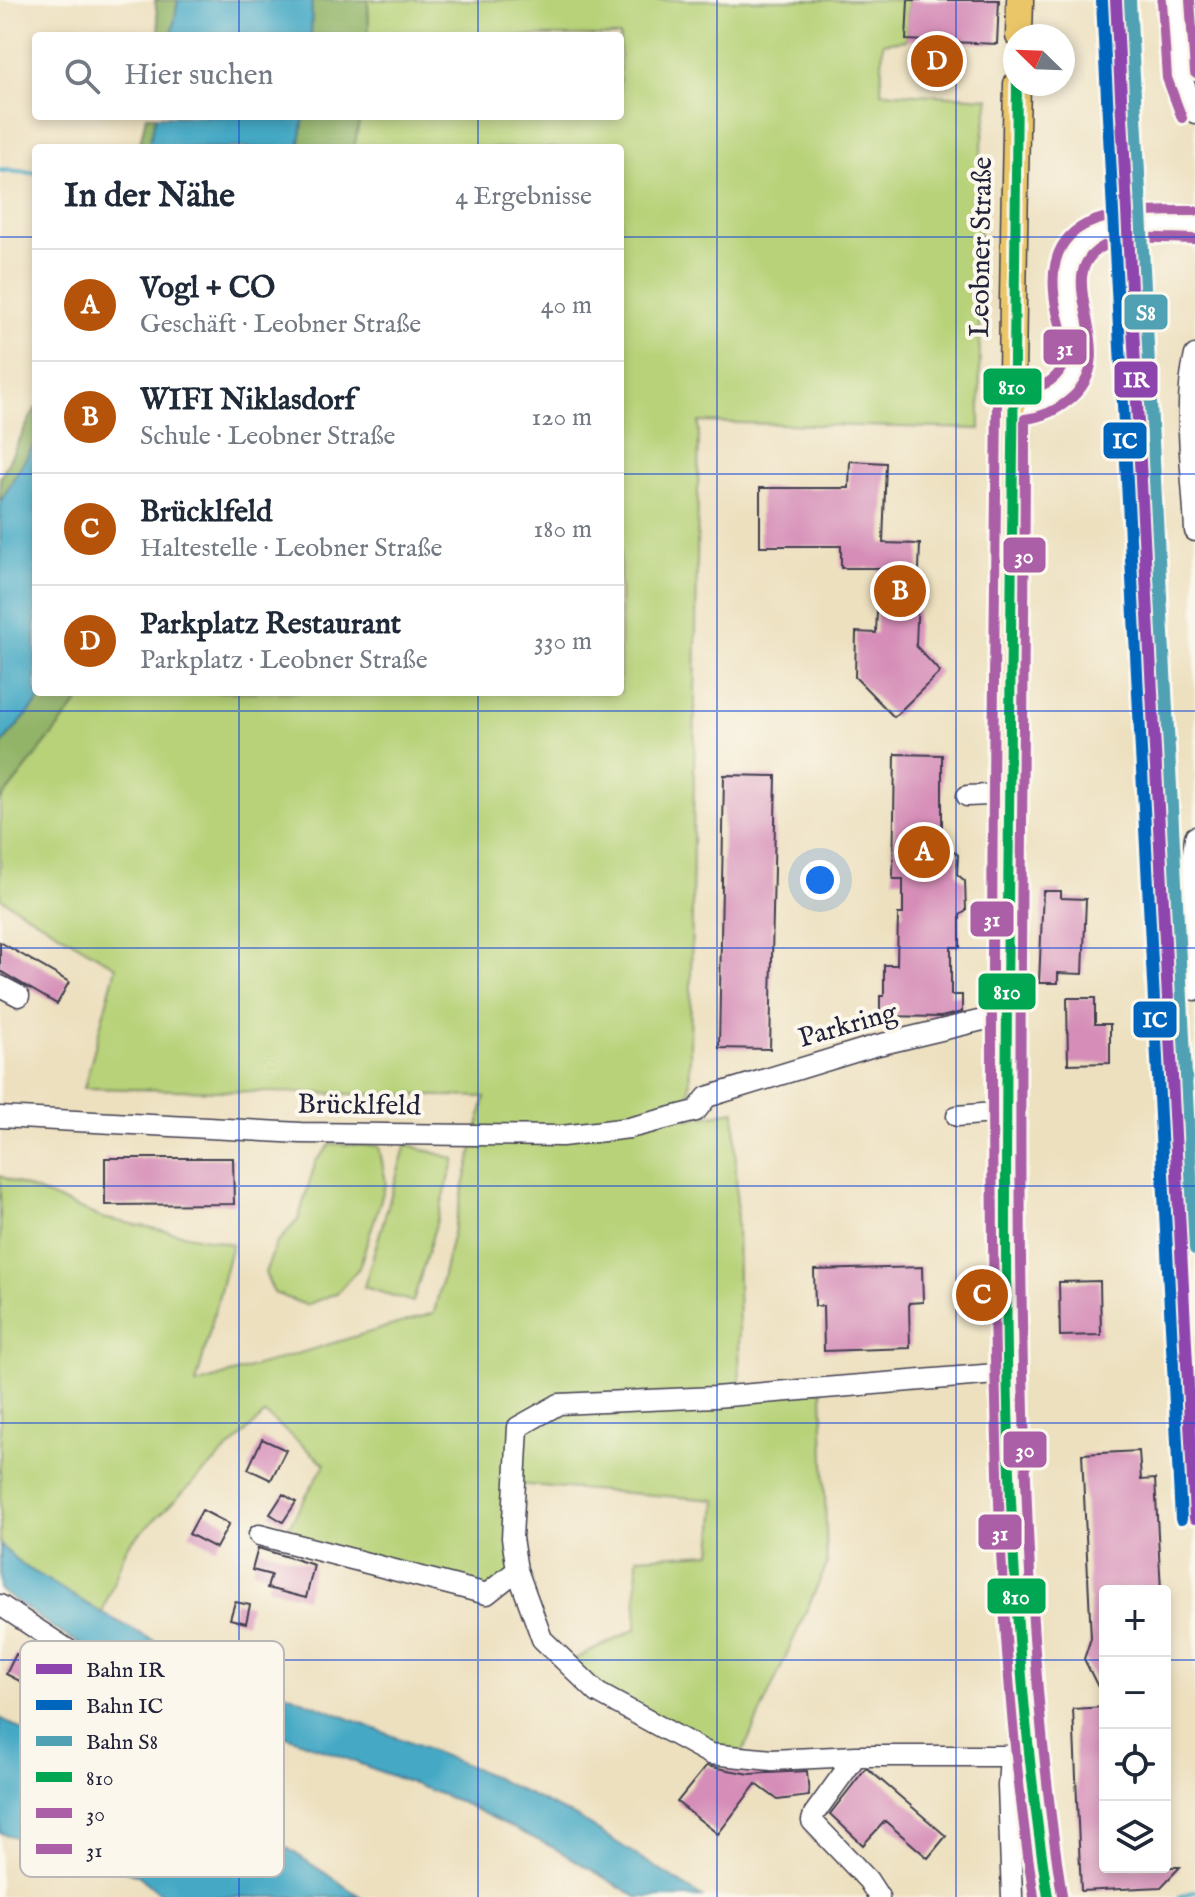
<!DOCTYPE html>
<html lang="de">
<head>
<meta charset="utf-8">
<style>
	:root { --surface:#fff; --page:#f6f6f7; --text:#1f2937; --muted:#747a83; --line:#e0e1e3; --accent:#b45309 }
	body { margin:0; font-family:"IM FELL English",serif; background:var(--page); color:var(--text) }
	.controls { position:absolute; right:24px; bottom:24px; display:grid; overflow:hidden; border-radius:8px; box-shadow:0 4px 12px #0003 }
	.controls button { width:72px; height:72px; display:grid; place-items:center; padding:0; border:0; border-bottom:2px solid var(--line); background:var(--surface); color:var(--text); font:40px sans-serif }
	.compass { position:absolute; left:1003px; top:24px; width:72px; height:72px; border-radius:50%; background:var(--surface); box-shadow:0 4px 12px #0003; rotate:293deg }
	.you { position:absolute; left:820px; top:880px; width:28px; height:28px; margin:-20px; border:6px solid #fff; border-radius:50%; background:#1a73e8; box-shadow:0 0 0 12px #1a73e833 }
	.badge { display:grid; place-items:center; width:52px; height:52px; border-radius:50%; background:var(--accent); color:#fff; font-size:26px; font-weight:700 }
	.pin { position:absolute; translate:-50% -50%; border:4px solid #fff; box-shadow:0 2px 8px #0006 }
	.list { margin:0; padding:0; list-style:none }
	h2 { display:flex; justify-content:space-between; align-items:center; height:104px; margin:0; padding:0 32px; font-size:34px }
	h2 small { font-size:26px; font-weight:400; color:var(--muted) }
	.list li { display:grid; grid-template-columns:52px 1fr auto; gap:24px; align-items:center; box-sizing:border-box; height:112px; padding:0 32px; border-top:2px solid var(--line) }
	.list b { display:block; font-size:30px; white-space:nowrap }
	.list p { margin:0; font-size:26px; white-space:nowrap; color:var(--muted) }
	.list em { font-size:26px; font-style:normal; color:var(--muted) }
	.icon { flex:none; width:44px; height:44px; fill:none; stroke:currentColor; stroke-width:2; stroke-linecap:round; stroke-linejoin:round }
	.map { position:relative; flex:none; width:1195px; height:1897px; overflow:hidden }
	.search { position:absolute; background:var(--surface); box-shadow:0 4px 12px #0003; left:32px; top:32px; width:592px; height:88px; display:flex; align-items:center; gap:20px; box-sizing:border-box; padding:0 28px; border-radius:8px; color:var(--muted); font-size:30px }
	.panel { position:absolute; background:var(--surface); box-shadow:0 4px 12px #0003; left:32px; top:144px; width:592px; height:552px; border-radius:8px }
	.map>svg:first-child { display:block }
</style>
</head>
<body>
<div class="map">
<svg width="1195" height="1897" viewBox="0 0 1195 1897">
	<rect width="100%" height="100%" fill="#fbf7ec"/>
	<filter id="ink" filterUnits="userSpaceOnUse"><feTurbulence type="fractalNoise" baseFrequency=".0125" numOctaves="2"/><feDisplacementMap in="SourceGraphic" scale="16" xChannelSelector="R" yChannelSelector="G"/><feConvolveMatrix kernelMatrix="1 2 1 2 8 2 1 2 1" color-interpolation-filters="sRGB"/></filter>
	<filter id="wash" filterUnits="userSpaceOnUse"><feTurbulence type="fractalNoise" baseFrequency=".006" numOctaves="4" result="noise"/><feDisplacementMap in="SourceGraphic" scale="32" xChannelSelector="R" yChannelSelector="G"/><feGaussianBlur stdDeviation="1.8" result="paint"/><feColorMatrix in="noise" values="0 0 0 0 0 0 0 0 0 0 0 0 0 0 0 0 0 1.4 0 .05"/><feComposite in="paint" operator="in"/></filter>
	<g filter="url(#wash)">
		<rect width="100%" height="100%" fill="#ede0bf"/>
		<path fill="#b7d278" stroke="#6c7a5a" stroke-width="2" d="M368 0H908L906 40 883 43 881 92 989 98 979 164 980 429 699 422 689 1119 735 1111 740 1391 822 1390 827 1565 741 1756 591 1685 567 1663 636 1629 637 1557 712 1553 716 1500 515 1484 517 1570 487 1594 285 1541 287 1529 325 1464 265 1414 127 1546 102 1613 21 1564 0 1545V1176L102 1218 232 1244 196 1384 434 1313 485 1097 84 1088 116 967 0 898V801L86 692H620V148H354L360 116H620V36H369Z
			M1185 0H1195V51L1189 47Z
			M331 1144 379 1146 386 1183 359 1268 337 1293 306 1305 274 1293 265 1273 276 1244 298 1220 316 1161Z
			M406 1144 455 1159 413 1302 364 1287Z"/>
		<path fill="#91b468" stroke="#5a6b52" stroke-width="2" d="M155 0H178L172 36H160Z
			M312 0H368L369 36H311Z
			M146 116H156L148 148H139Z
			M304 116H360L354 148H299Z
			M36 407V441L0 502V478Z
			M47 692H86L0 801V746Z"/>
		<path fill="#45a9c5" stroke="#346680" stroke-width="2" d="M178 0H312L311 36H172Z
			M156 116H304L299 148H148Z
			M36 441V692H47L0 746V502Z
			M0 1545 21 1564 102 1613 158 1643 474 1768 578 1818 702 1897H637L552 1847 458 1801 152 1685 58 1631 0 1590Z
			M0 1718 78 1761 170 1793 275 1840 361 1897H164L138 1875 51 1846 0 1833Z"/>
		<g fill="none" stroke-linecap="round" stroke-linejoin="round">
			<path stroke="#45a9c5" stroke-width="5" d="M140 148 154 142
				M0 170 36 173
				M1180 1897 1195 1891"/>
		</g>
		<g id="blocks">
			<path fill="#d68eb8" d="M908 0H999L997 44 906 40Z
				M850 461 886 463 883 543 920 544 916 646 940 672 894 717 855 677 856 632 876 633 879 568H841V546H760V488H849Z
				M895 754 942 755V826L919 848H950L958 855 957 874 965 881 966 911 960 915V947H951V995H962V1012L941 1017 880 1016V996H884V965H897L898 914H903V879H893Z
				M724 775 776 776 770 1049 719 1048Z
				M1043 891H1061V898L1086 899 1083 974 1058 973V983H1039Z
				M0 942 69 982 57 1004 0 971Z
				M1067 998H1095V1024H1110V1063L1068 1064Z
				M105 1158H233L234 1204 105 1205Z
				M922 1267 923 1302 909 1303 910 1348 824 1351 823 1306H815L814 1270Z
				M1100 1281 1101 1335 1060 1336 1059 1282Z
				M262 1439 286 1450 271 1480 248 1469Z
				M1139 1451 1141 1480 1155 1479 1161 1591H1105V1701L1084 1659 1091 1638 1082 1454Z
				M283 1494 296 1502 283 1522 270 1514Z
				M202 1510 229 1524 216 1548 189 1534Z
				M258 1548 314 1565 306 1598 267 1588 271 1575 252 1570Z
				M235 1602 250 1605 246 1623 230 1619Z
				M16 1654 60 1675 49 1696 6 1674Z
				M1105 1707V1867H1180L1161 1887 1081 1891 1073 1709Z
				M706 1766 750 1774 807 1771 809 1796 778 1800 756 1784 718 1834 677 1802Z
				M865 1769H868L946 1836 928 1858 885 1821 863 1845 830 1814Z"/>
		</g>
	</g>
	<g filter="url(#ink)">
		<use href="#blocks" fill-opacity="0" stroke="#403e4f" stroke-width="2"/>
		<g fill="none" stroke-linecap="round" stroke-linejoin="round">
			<defs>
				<path id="minor" d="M1176 0 1181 76 1195 113
					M1195 355C1182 407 1193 476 1195 531
					M1011 405C1030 406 1042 404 1057 392 1067 385 1076 376 1078 363 1084 320 1038 263 1097 234 1121 222 1167 226 1195 225
					M967 796 1010 794
					M1195 837 1190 881 1195 990
					M0 986 19 996
					M957 1116 1006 1112
					M0 1117 301 1133 562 1136 629 1128 696 1111 707 1097 874 1046 987 1019 1007 1020
					M1008 1373 715 1397 559 1404 518 1427 512 1538 517 1570 542 1639 598 1693 710 1754 772 1760 856 1756H1010L1027 1752
					M259 1535 487 1594 517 1570
					M0 1605 93 1666
					M856 1756 814 1814 812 1821 868 1880 879 1897
					M1010 1756 1008 1786 1012 1897"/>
				<path id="major" d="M1019 36 1020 0
					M1017 84C1010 397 1009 710 1007 1023 1006 1139 1007 1254 1008 1370 1010 1546 1018 1723 1048 1897"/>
			</defs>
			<use href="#minor" stroke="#403e4f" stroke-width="23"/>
			<use href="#major" stroke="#403e4f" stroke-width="29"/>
			<use href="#minor" stroke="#fff" stroke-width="20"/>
			<use href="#major" stroke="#ebc669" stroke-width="26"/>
			<defs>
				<path id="bus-1" d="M1017 84C1011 388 1009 692 1007 996 1005 1297 1001 1599 1048 1897"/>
				<path id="bus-2" d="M1162 1 1167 78 1182 118
					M1062 1895C1029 1683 1024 1472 1021 1258 1018 978 1025 699 1025 419 1042 417 1056 411 1069 400 1129 353 1045 277 1104 246 1129 233 1167 239 1195 239"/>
				<path id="bus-3" d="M1190 0 1195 73
					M1034 1897C1000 1678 996 1459 993 1238 990 960 994 682 997 404 1005 381 1047 399 1062 367 1070 351 1060 327 1057 312 1035 207 1121 212 1195 211"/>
			</defs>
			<use href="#bus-1" stroke="#fbf7ec" stroke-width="16"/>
			<use href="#bus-2" stroke="#fbf7ec" stroke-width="16"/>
			<use href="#bus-3" stroke="#fbf7ec" stroke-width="16"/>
			<use href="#bus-1" stroke="#00a651" stroke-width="10"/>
			<use href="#bus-2" stroke="#aa5fa6" stroke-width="10"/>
			<use href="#bus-3" stroke="#aa5fa6" stroke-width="10"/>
			<defs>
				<path id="rail-1" d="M1116 0 1195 1518"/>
				<path id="rail-2" d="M1102 1 1181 1519"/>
				<path id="rail-3" d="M1130 0 1195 1249"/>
			</defs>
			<use href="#rail-1" stroke="#fbf7ec" stroke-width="18"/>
			<use href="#rail-2" stroke="#fbf7ec" stroke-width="18"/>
			<use href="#rail-3" stroke="#fbf7ec" stroke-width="18"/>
			<use href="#rail-1" stroke="#8e44ad" stroke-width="12"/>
			<use href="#rail-2" stroke="#0065bd" stroke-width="12"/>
			<use href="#rail-3" stroke="#50a1b3" stroke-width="12"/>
		</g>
	</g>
	<path fill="none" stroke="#1d4ed8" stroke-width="2" stroke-opacity="0.55" d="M239 0V36M478 0V36M717 0V1897M956 0V1897M239 116V148M478 116V148M0 237H36M620 237H1195M0 474H36M620 474H1195M239 692V1897M478 692V1897M0 711H1195M0 948H1195M0 1186H1195M0 1423H1195M0 1660H1105M1165 1660H1195"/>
	<g text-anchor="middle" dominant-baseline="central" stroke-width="8" stroke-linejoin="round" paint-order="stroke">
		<g font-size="28" fill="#22223b" stroke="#fbf7ec">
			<text transform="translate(982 247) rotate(-89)">Leobner Straße</text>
			<text transform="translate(848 1026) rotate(-16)">Parkring</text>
			<text transform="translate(359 1106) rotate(1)">Brücklfeld</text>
		</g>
	</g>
	<rect x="20" y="1641" width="264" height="236" rx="12" fill="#fbf7ec" stroke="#bab7b7" stroke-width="2"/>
	<rect x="36" y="1664" width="36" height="10" fill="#8e44ad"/>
	<rect x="36" y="1700" width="36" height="10" fill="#0065bd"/>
	<rect x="36" y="1736" width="36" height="10" fill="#50a1b3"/>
	<rect x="36" y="1772" width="36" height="10" fill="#00a651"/>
	<rect x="36" y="1808" width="36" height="10" fill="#aa5fa6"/>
	<rect x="36" y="1844" width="36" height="10" fill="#aa5fa6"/>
	<g font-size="22" fill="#22223b">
		<text x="86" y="1677">Bahn IR</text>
		<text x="86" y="1713">Bahn IC</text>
		<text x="86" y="1749">Bahn S8</text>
		<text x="86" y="1785">810</text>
		<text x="86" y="1821">30</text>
		<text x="86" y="1857">31</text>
	</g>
	<g stroke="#fbf7ec" stroke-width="3">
		<rect x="1123" y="293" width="46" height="38" rx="8" fill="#50a1b3"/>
		<rect x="1042" y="328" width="46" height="38" rx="8" fill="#aa5fa6"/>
		<rect x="1113" y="360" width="46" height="39" rx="8" fill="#8e44ad"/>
		<rect x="982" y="367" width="61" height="39" rx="8" fill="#00a651"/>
		<rect x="1102" y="421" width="46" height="39" rx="8" fill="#0065bd"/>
		<rect x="1002" y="536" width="45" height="38" rx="8" fill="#aa5fa6"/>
		<rect x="969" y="900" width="46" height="38" rx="8" fill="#aa5fa6"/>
		<rect x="977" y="972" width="60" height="39" rx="8" fill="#00a651"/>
		<rect x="1132" y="1000" width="46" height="39" rx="8" fill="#0065bd"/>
		<rect x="1002" y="1430" width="46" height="39" rx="8" fill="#aa5fa6"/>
		<rect x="977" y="1513" width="46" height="38" rx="8" fill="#aa5fa6"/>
		<rect x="986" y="1577" width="61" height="38" rx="8" fill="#00a651"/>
	</g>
	<g font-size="22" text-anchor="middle" font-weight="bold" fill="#fff">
		<text x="1146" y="320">S8</text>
		<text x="1065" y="355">31</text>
		<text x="1136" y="387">IR</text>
		<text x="1012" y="394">810</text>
		<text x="1125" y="448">IC</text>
		<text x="1024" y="563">30</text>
		<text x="992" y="926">31</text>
		<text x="1007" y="999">810</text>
		<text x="1155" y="1027">IC</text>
		<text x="1025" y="1457">30</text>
		<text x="1000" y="1540">31</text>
		<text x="1016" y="1604">810</text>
	</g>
</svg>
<div class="controls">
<button>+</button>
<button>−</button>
<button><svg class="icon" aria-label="locate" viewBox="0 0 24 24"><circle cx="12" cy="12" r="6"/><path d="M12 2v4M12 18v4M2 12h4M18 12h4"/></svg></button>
<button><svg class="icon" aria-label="layers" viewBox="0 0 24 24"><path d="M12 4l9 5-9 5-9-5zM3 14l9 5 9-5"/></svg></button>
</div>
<svg class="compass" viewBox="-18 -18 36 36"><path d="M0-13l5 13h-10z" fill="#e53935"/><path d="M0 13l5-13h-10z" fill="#747a83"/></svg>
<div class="you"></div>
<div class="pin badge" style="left:924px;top:852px">A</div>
<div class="pin badge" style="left:900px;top:591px">B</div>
<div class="pin badge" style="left:982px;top:1295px">C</div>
<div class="pin badge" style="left:937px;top:61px">D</div>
<div class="search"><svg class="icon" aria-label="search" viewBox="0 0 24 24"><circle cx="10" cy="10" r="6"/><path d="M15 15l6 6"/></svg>Hier suchen</div>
<section class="panel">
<h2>In der Nähe<small>4 Ergebnisse</small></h2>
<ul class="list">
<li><span class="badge">A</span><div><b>Vogl + CO</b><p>Geschäft · Leobner Straße</p></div><em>40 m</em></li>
<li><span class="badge">B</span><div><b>WIFI Niklasdorf</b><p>Schule · Leobner Straße</p></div><em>120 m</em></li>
<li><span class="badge">C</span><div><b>Brücklfeld</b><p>Haltestelle · Leobner Straße</p></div><em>180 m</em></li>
<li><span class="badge">D</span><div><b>Parkplatz Restaurant</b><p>Parkplatz · Leobner Straße</p></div><em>330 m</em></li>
</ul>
</section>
</div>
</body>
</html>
